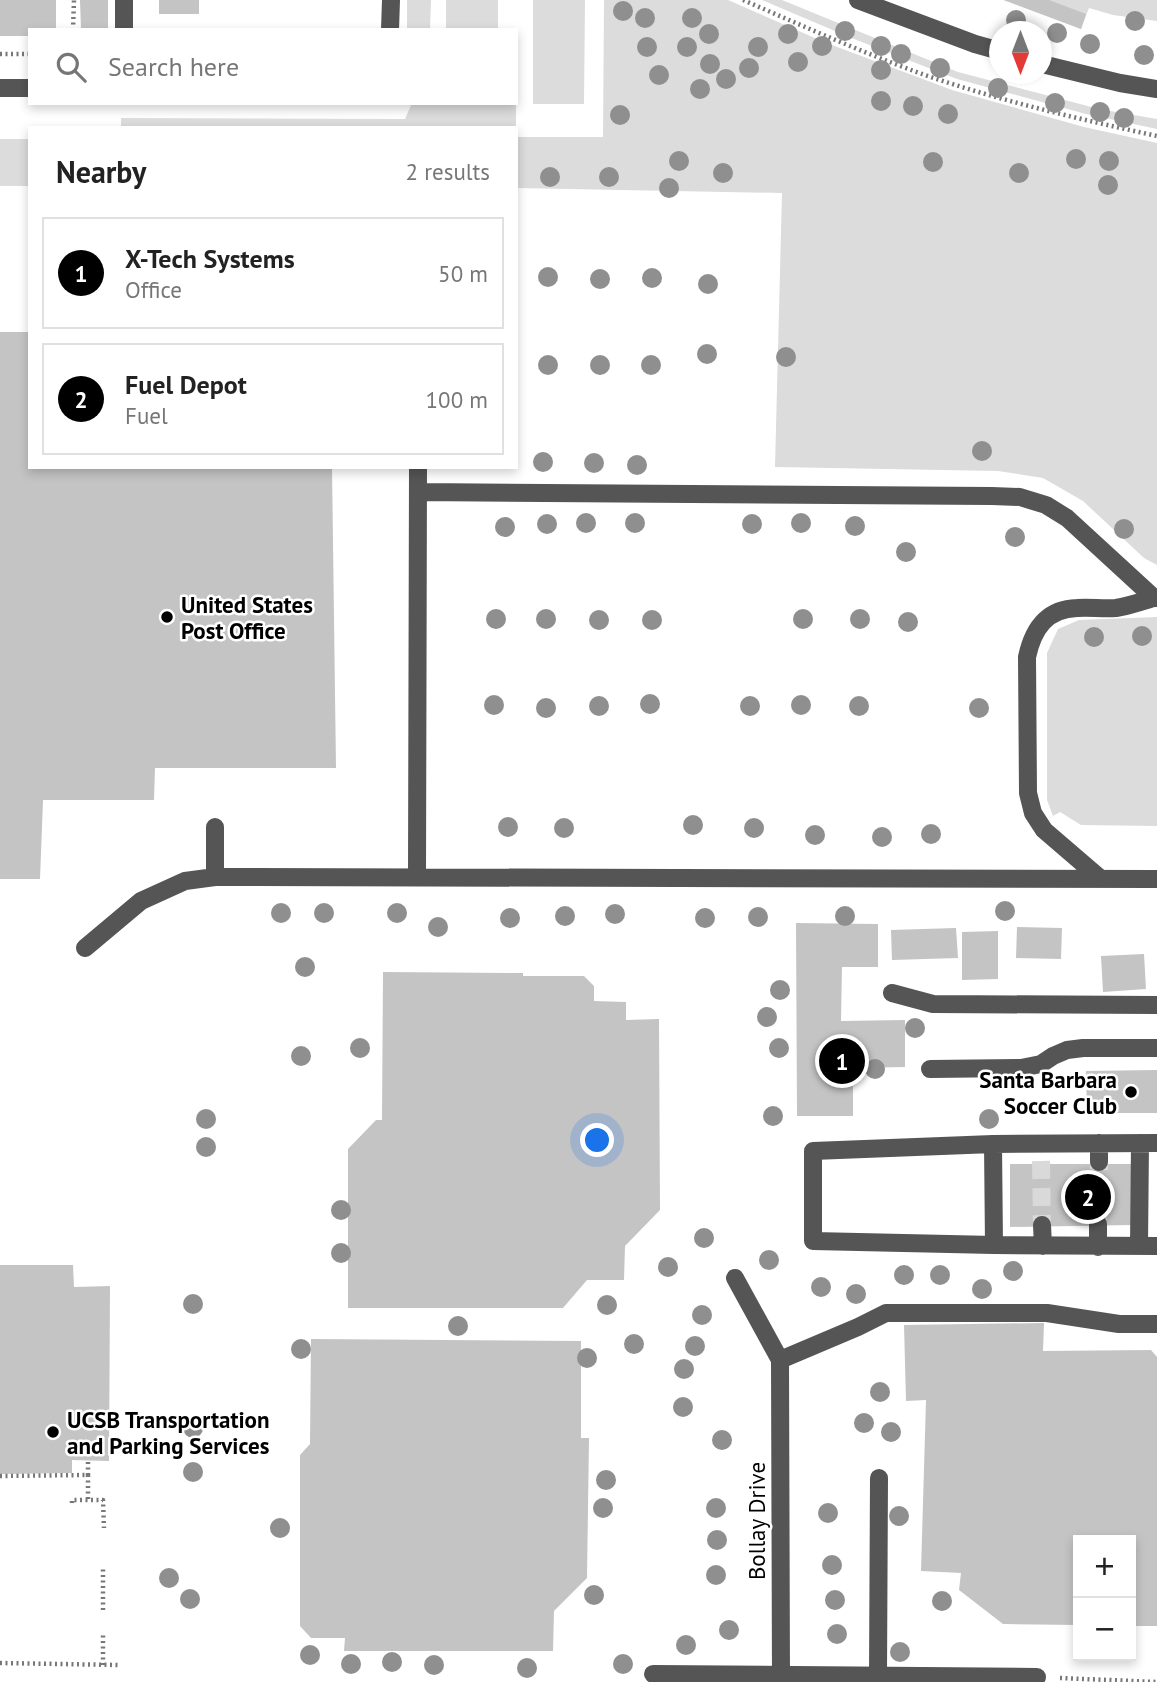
<!DOCTYPE html>
<html lang="en">
<head>
<meta charset="utf-8">
<style>
	:root { --surface:#fff; --page:#f6f6f6; --text:#222; --muted:#767676; --line:#e0e0e0; --accent:#000 }
	body { margin:0; font-family:"PT Sans",sans-serif; background:var(--page); color:var(--text) }
	.controls { position:absolute; right:21px; bottom:21px; display:grid; overflow:hidden; border-radius:0px; box-shadow:0 4px 10px #0003 }
	.controls button { width:63px; height:63px; display:grid; place-items:center; padding:0; border:0; border-bottom:2px solid var(--line); background:var(--surface); color:var(--text); font:35px sans-serif }
	.compass { position:absolute; left:989px; top:21px; width:63px; height:63px; border-radius:50%; background:var(--surface); box-shadow:0 4px 10px #0003; rotate:180deg }
	.you { position:absolute; left:598px; top:1141px; width:24px; height:24px; margin:-18px; border:5px solid #fff; border-radius:50%; background:#1a73e8; box-shadow:0 0 0 10px #1a73e833 }
	.badge { display:grid; place-items:center; width:46px; height:46px; border-radius:50%; background:var(--accent); color:#fff; font-size:23px; font-weight:700 }
	.pin { position:absolute; translate:-50% -50%; border:4px solid #fff; box-shadow:0 2px 7px #0006 }
	.list { margin:0; padding:0; list-style:none }
	h2 { display:flex; justify-content:space-between; align-items:center; height:91px; margin:0; padding:0 28px; font-size:30px }
	h2 small { font-size:23px; font-weight:400; color:var(--muted) }
	.list li { display:grid; grid-template-columns:46px 1fr auto; gap:21px; align-items:center; box-sizing:border-box; height:112px; margin:0 14px 14px; padding:0 14px; border:2px solid var(--line); border-radius:0px }
	.list b { display:block; font-size:26px; white-space:nowrap }
	.list p { margin:0; font-size:23px; white-space:nowrap; color:var(--muted) }
	.list em { font-size:23px; font-style:normal; color:var(--muted) }
	.icon { flex:none; width:38px; height:38px; fill:none; stroke:currentColor; stroke-width:2; stroke-linecap:round; stroke-linejoin:round }
	.map { position:relative; flex:none; width:1157px; height:1682px; overflow:hidden }
	.search { position:absolute; background:var(--surface); box-shadow:0 4px 10px #0003; left:28px; top:28px; width:490px; height:77px; display:flex; align-items:center; gap:18px; box-sizing:border-box; padding:0 24px; border-radius:0px; color:var(--muted); font-size:26px }
	.panel { position:absolute; background:var(--surface); box-shadow:0 4px 10px #0003; left:28px; top:126px; width:490px; height:343px; border-radius:0px }
	.map>svg:first-child { display:block }
</style>
</head>
<body>
<div class="map">
<svg width="1157" height="1682" viewBox="0 0 1157 1682">
	<rect width="100%" height="100%" fill="#fff"/>
	<path fill="#dcdcdc" d="M407 0H431L430 30H407Z
		M446 0H498V30H446Z
		M533 0H585L584 104H533Z
		M604 0H728L824 42 952 90 1084 127 1157 143V565L1144 558 1083 501 1043 478 998 471 775 467 782 193 516 188V137H603Z
		M762 0H782L958 72 1099 109 1157 119V129L1086 114 957 79 849 37Z
		M1003 0H1157V21L1113 15 1089 8 1081 29Z
		M412 103H516V128H121V118L405 119Z
		M0 139H30V186H0Z
		M1157 617V826L1081 825 1060 812 1053 816 1047 800V653L1058 629 1079 620Z"/>
	<path fill="#c4c4c4" d="M0 0H56V30H30V36H0Z
		M80 0H108V30H81Z
		M159 0H199V14H159Z
		M1004 0H1049L1086 14 1081 29Z
		M0 332H30V467H332L336 768H155L154 800H43L40 879H0Z
		M796 923 878 924V967H842L841 1021 905 1020V1067L853 1068V1116H797Z
		M1017 927 1062 928 1061 959 1016 958Z
		M956 928 958 958 892 960 891 930Z
		M998 931V979L962 980V932Z
		M1144 954 1146 989 1103 992 1101 956Z
		M383 972 523 973V976H584L594 986V1001L626 1002V1020L659 1019 660 1210 625 1246 624 1280H587L563 1308H348V1149L376 1120H382Z
		M1157 1070V1113H1087L1086 1071Z
		M1010 1164H1134L1133 1225 1010 1227Z
		M0 1265H73L74 1287 110 1286 109 1461 72 1460V1473L0 1474Z
		M1044 1323 1043 1351 1151 1350 1157 1357V1626H1131V1540H1078V1625L1003 1624 959 1590 961 1573 921 1571 926 1400 906 1401 904 1325Z
		M311 1339 581 1341V1438H589L587 1578 554 1611 553 1651H344L345 1638H311L300 1626V1455L310 1444Z"/>
	<g fill="none" stroke-linecap="round" stroke-linejoin="round">
		<path stroke="#d9d9d9" stroke-width="18" stroke-dasharray="18 9" stroke-linecap="butt" d="M1041 1161 1042 1225
			M1098 1224 1099 1162"/>
		<path stroke="#777" stroke-width="4.5" stroke-dasharray="2 3.5" stroke-linecap="butt" d="M743 0C803 26 863 53 925 75 1001 101 1079 119 1157 136
			M73 30 74 0
			M0 54H30
			M88 1462V1475
			M0 1476 88 1475V1500
			M72 1503V1500H103L104 1528
			M103 1610V1569
			M0 1663 119 1665
			M103 1665V1632
			M1060 1678 1157 1682"/>
		<path stroke="#555" stroke-width="18" d="M858 0 975 44 1000 51
			M124 30V0
			M390 30 391 0
			M1042 64 1120 83 1157 89
			M0 88H30
			M418 492 992 496 1020 497 1046 505 1067 518 1154 598
			M215 827V877
			M417 877 418 467
			M1101 879 1044 830 1033 813 1028 793 1027 657C1033 629 1046 609 1077 608 1090 607 1103 609 1116 608 1129 606 1142 601 1154 598H1157
			M85 948 141 901 185 881 215 877 1157 879
			M892 993 933 1004 1157 1005
			M930 1069 1021 1068 1041 1064 1053 1056 1067 1050 1083 1048H1157
			M1099 1143V1162
			M1157 1143 993 1144 994 1245 1157 1246
			M993 1144 813 1151V1241L994 1245
			M1098 1224V1247
			M1042 1225 1043 1246
			M1139 1246 1140 1143
			M735 1278 780 1360 781 1682
			M780 1360 858 1327 886 1313H1047L1119 1324H1157
			M653 1674 1037 1677
			M878 1676 879 1478"/>
	</g>
	<g fill="#8f8f8f">
		<circle cx="623" cy="11" r="10"/>
		<circle cx="645" cy="18" r="10"/>
		<circle cx="692" cy="18" r="10"/>
		<circle cx="1016" cy="20" r="10"/>
		<circle cx="1135" cy="21" r="10"/>
		<circle cx="845" cy="31" r="10"/>
		<circle cx="1057" cy="33" r="10"/>
		<circle cx="709" cy="34" r="10"/>
		<circle cx="788" cy="34" r="10"/>
		<circle cx="1090" cy="44" r="10"/>
		<circle cx="822" cy="46" r="10"/>
		<circle cx="881" cy="46" r="10"/>
		<circle cx="647" cy="47" r="10"/>
		<circle cx="687" cy="47" r="10"/>
		<circle cx="758" cy="47" r="10"/>
		<circle cx="901" cy="54" r="10"/>
		<circle cx="1144" cy="55" r="10"/>
		<circle cx="798" cy="62" r="10"/>
		<circle cx="710" cy="64" r="10"/>
		<circle cx="749" cy="68" r="10"/>
		<circle cx="940" cy="68" r="10"/>
		<circle cx="881" cy="70" r="10"/>
		<circle cx="659" cy="75" r="10"/>
		<circle cx="726" cy="79" r="10"/>
		<circle cx="998" cy="88" r="10"/>
		<circle cx="700" cy="89" r="10"/>
		<circle cx="881" cy="101" r="10"/>
		<circle cx="1055" cy="103" r="10"/>
		<circle cx="913" cy="106" r="10"/>
		<circle cx="1100" cy="112" r="10"/>
		<circle cx="948" cy="114" r="10"/>
		<circle cx="620" cy="115" r="10"/>
		<circle cx="1124" cy="118" r="10"/>
		<circle cx="1076" cy="159" r="10"/>
		<circle cx="679" cy="161" r="10"/>
		<circle cx="1109" cy="161" r="10"/>
		<circle cx="933" cy="162" r="10"/>
		<circle cx="723" cy="173" r="10"/>
		<circle cx="1019" cy="173" r="10"/>
		<circle cx="550" cy="177" r="10"/>
		<circle cx="609" cy="177" r="10"/>
		<circle cx="1108" cy="185" r="10"/>
		<circle cx="669" cy="188" r="10"/>
		<circle cx="548" cy="277" r="10"/>
		<circle cx="652" cy="278" r="10"/>
		<circle cx="600" cy="279" r="10"/>
		<circle cx="708" cy="284" r="10"/>
		<circle cx="707" cy="354" r="10"/>
		<circle cx="786" cy="357" r="10"/>
		<circle cx="548" cy="365" r="10"/>
		<circle cx="600" cy="365" r="10"/>
		<circle cx="651" cy="365" r="10"/>
		<circle cx="982" cy="451" r="10"/>
		<circle cx="543" cy="462" r="10"/>
		<circle cx="594" cy="463" r="10"/>
		<circle cx="637" cy="465" r="10"/>
		<circle cx="586" cy="523" r="10"/>
		<circle cx="635" cy="523" r="10"/>
		<circle cx="801" cy="523" r="10"/>
		<circle cx="547" cy="524" r="10"/>
		<circle cx="752" cy="524" r="10"/>
		<circle cx="855" cy="526" r="10"/>
		<circle cx="505" cy="527" r="10"/>
		<circle cx="1124" cy="529" r="10"/>
		<circle cx="1015" cy="537" r="10"/>
		<circle cx="906" cy="552" r="10"/>
		<circle cx="496" cy="619" r="10"/>
		<circle cx="546" cy="619" r="10"/>
		<circle cx="803" cy="619" r="10"/>
		<circle cx="860" cy="619" r="10"/>
		<circle cx="599" cy="620" r="10"/>
		<circle cx="652" cy="620" r="10"/>
		<circle cx="908" cy="622" r="10"/>
		<circle cx="1142" cy="636" r="10"/>
		<circle cx="1094" cy="637" r="10"/>
		<circle cx="650" cy="704" r="10"/>
		<circle cx="494" cy="705" r="10"/>
		<circle cx="801" cy="705" r="10"/>
		<circle cx="599" cy="706" r="10"/>
		<circle cx="750" cy="706" r="10"/>
		<circle cx="859" cy="706" r="10"/>
		<circle cx="546" cy="708" r="10"/>
		<circle cx="979" cy="708" r="10"/>
		<circle cx="693" cy="825" r="10"/>
		<circle cx="508" cy="827" r="10"/>
		<circle cx="564" cy="828" r="10"/>
		<circle cx="754" cy="828" r="10"/>
		<circle cx="931" cy="834" r="10"/>
		<circle cx="815" cy="835" r="10"/>
		<circle cx="882" cy="837" r="10"/>
		<circle cx="1005" cy="911" r="10"/>
		<circle cx="281" cy="913" r="10"/>
		<circle cx="324" cy="913" r="10"/>
		<circle cx="397" cy="913" r="10"/>
		<circle cx="615" cy="914" r="10"/>
		<circle cx="565" cy="916" r="10"/>
		<circle cx="845" cy="916" r="10"/>
		<circle cx="758" cy="917" r="10"/>
		<circle cx="510" cy="918" r="10"/>
		<circle cx="705" cy="918" r="10"/>
		<circle cx="438" cy="927" r="10"/>
		<circle cx="305" cy="967" r="10"/>
		<circle cx="780" cy="990" r="10"/>
		<circle cx="767" cy="1017" r="10"/>
		<circle cx="915" cy="1028" r="10"/>
		<circle cx="360" cy="1048" r="10"/>
		<circle cx="779" cy="1048" r="10"/>
		<circle cx="301" cy="1056" r="10"/>
		<circle cx="875" cy="1069" r="10"/>
		<circle cx="773" cy="1116" r="10"/>
		<circle cx="206" cy="1119" r="10"/>
		<circle cx="989" cy="1119" r="10"/>
		<circle cx="206" cy="1147" r="10"/>
		<circle cx="341" cy="1210" r="10"/>
		<circle cx="704" cy="1238" r="10"/>
		<circle cx="341" cy="1253" r="10"/>
		<circle cx="769" cy="1260" r="10"/>
		<circle cx="668" cy="1267" r="10"/>
		<circle cx="1013" cy="1271" r="10"/>
		<circle cx="904" cy="1275" r="10"/>
		<circle cx="940" cy="1275" r="10"/>
		<circle cx="821" cy="1287" r="10"/>
		<circle cx="982" cy="1289" r="10"/>
		<circle cx="856" cy="1294" r="10"/>
		<circle cx="193" cy="1304" r="10"/>
		<circle cx="607" cy="1305" r="10"/>
		<circle cx="702" cy="1315" r="10"/>
		<circle cx="458" cy="1326" r="10"/>
		<circle cx="634" cy="1344" r="10"/>
		<circle cx="695" cy="1346" r="10"/>
		<circle cx="301" cy="1349" r="10"/>
		<circle cx="587" cy="1358" r="10"/>
		<circle cx="684" cy="1369" r="10"/>
		<circle cx="880" cy="1392" r="10"/>
		<circle cx="683" cy="1407" r="10"/>
		<circle cx="864" cy="1423" r="10"/>
		<circle cx="193" cy="1428" r="10"/>
		<circle cx="891" cy="1432" r="10"/>
		<circle cx="722" cy="1440" r="10"/>
		<circle cx="193" cy="1472" r="10"/>
		<circle cx="606" cy="1480" r="10"/>
		<circle cx="603" cy="1508" r="10"/>
		<circle cx="716" cy="1508" r="10"/>
		<circle cx="828" cy="1513" r="10"/>
		<circle cx="899" cy="1516" r="10"/>
		<circle cx="280" cy="1528" r="10"/>
		<circle cx="717" cy="1540" r="10"/>
		<circle cx="832" cy="1565" r="10"/>
		<circle cx="716" cy="1575" r="10"/>
		<circle cx="169" cy="1578" r="10"/>
		<circle cx="594" cy="1595" r="10"/>
		<circle cx="190" cy="1599" r="10"/>
		<circle cx="835" cy="1600" r="10"/>
		<circle cx="942" cy="1601" r="10"/>
		<circle cx="729" cy="1630" r="10"/>
		<circle cx="837" cy="1634" r="10"/>
		<circle cx="686" cy="1645" r="10"/>
		<circle cx="900" cy="1652" r="10"/>
		<circle cx="310" cy="1655" r="10"/>
		<circle cx="392" cy="1662" r="10"/>
		<circle cx="351" cy="1664" r="10"/>
		<circle cx="623" cy="1664" r="10"/>
		<circle cx="434" cy="1665" r="10"/>
		<circle cx="527" cy="1668" r="10"/>
	</g>
	<g fill="#000" stroke="#fff" stroke-width="2.5">
		<circle cx="167" cy="617" r="7"/>
		<circle cx="1131" cy="1092" r="7"/>
		<circle cx="53" cy="1432" r="7"/>
	</g>
	<g text-anchor="middle" dominant-baseline="central" stroke-width="5" stroke-linejoin="round" paint-order="stroke">
		<g font-size="23" font-weight="bold" fill="#000" stroke="#fff" text-anchor="start">
			<text x="181" y="604">United States<tspan x="181" dy="26">Post Office</tspan></text>
			<text x="1117" y="1079" text-anchor="end">Santa Barbara<tspan x="1117" dy="26">Soccer Club</tspan></text>
			<text x="67" y="1419">UCSB Transportation<tspan x="67" dy="26">and Parking Services</tspan></text>
		</g>
		<g font-size="23" fill="#000" stroke="#fff">
			<text transform="translate(756 1521) rotate(-90)">Bollay Drive</text>
		</g>
	</g>
</svg>
<div class="controls">
<button>+</button>
<button>−</button>
</div>
<svg class="compass" viewBox="-18 -18 36 36"><path d="M0-13l5 13h-10z" fill="#e53935"/><path d="M0 13l5-13h-10z" fill="#767676"/></svg>
<div class="you"></div>
<div class="pin badge" style="left:842px;top:1061px">1</div>
<div class="pin badge" style="left:1088px;top:1197px">2</div>
<div class="search"><svg class="icon" aria-label="search" viewBox="0 0 24 24"><circle cx="10" cy="10" r="6"/><path d="M15 15l6 6"/></svg>Search here</div>
<section class="panel">
<h2>Nearby<small>2 results</small></h2>
<ul class="list">
<li><span class="badge">1</span><div><b>X-Tech Systems</b><p>Office</p></div><em>50 m</em></li>
<li><span class="badge">2</span><div><b>Fuel Depot</b><p>Fuel</p></div><em>100 m</em></li>
</ul>
</section>
</div>
</body>
</html>
